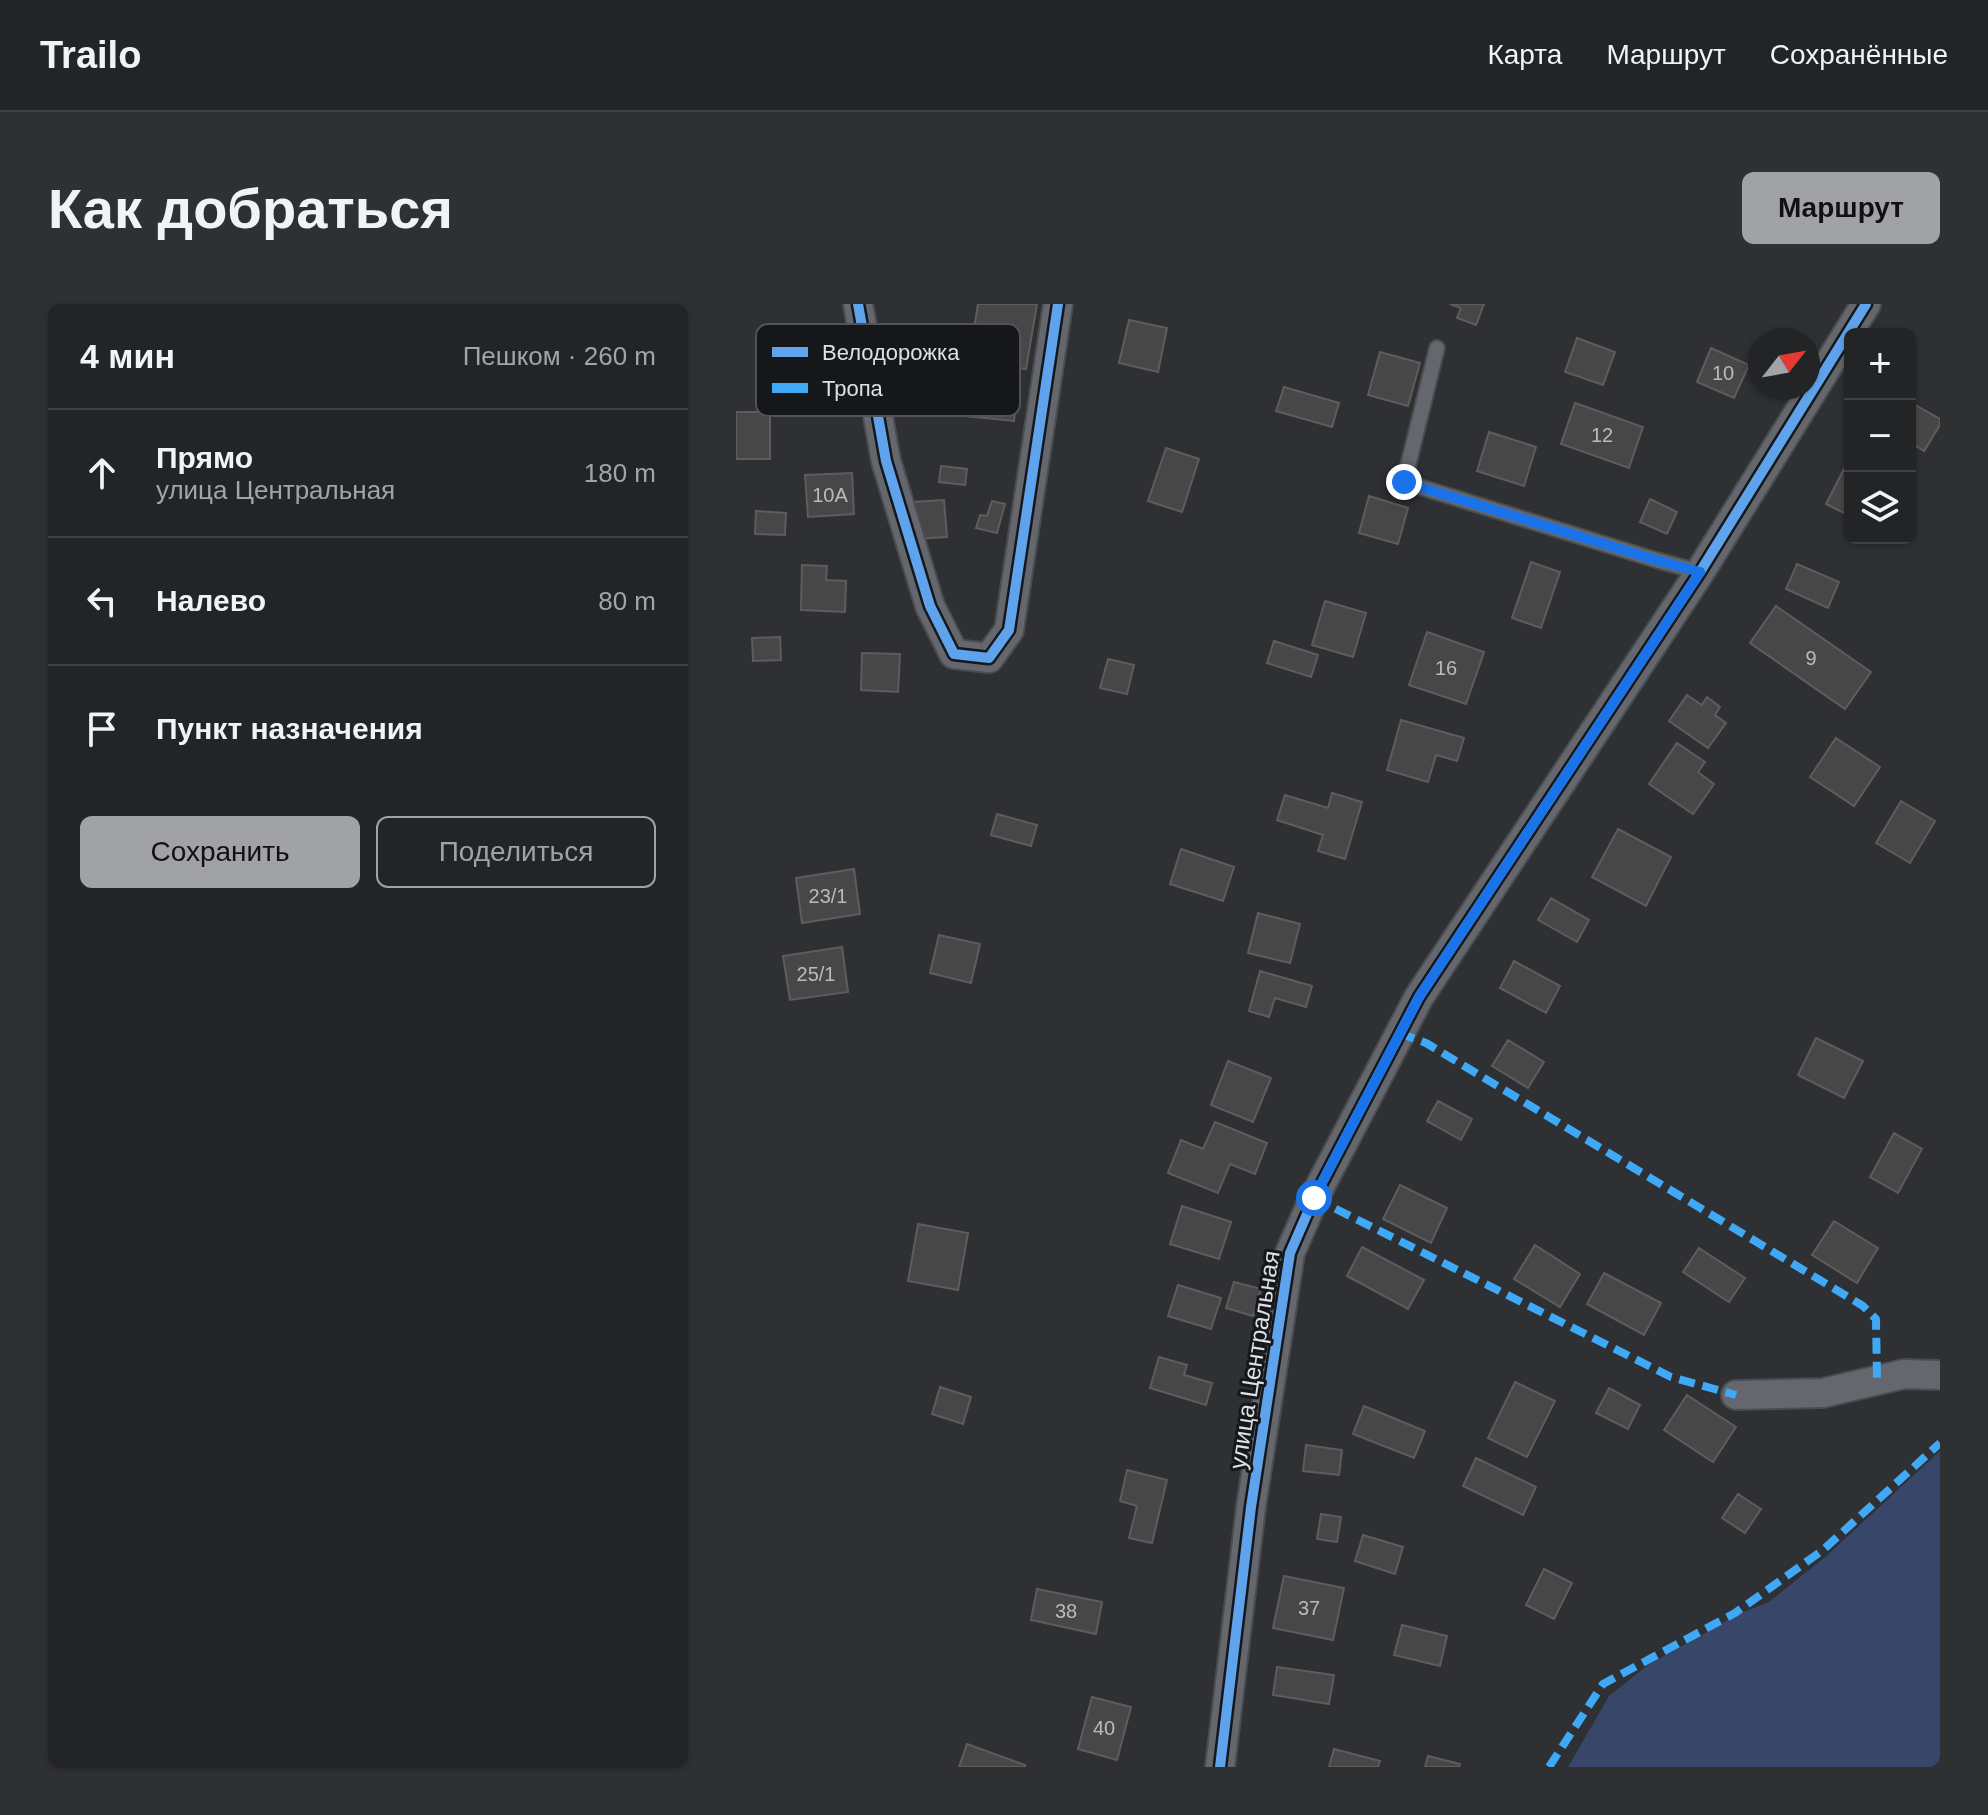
<!DOCTYPE html>
<html lang="ru">
<head>
<meta charset="utf-8">
<style>
	:root { --surface:#222426; --page:#2e3032; --text:#f1f3f6; --muted:#a2a4a7; --line:#3f4143; --accent:#a0a2a6 }
	body { margin:0; font-family:Helvetica,sans-serif; background:var(--page); color:var(--text) }
	.controls { position:absolute; right:24px; top:24px; display:grid; overflow:hidden; border-radius:12px; box-shadow:0 2px 6px #0004 }
	.controls button { width:72px; height:72px; display:grid; place-items:center; padding:0; border:0; border-bottom:2px solid var(--line); background:var(--surface); color:var(--text); font:40px sans-serif }
	.compass { position:absolute; left:1012px; top:24px; width:72px; height:72px; border-radius:50%; background:var(--surface); box-shadow:0 2px 6px #0004; rotate:59deg }
	.stop { position:absolute; width:24px; height:24px; margin:-18px; border:6px solid #1a73e8; border-radius:50%; background:#fff }
	.stop.end { background:#1a73e8; border-color:#fff; box-shadow:0 2px 8px #0008 }
	.list { margin:0; padding:0; list-style:none }
	h2 { display:flex; justify-content:space-between; align-items:center; height:104px; margin:0; padding:0 32px; font-size:34px }
	h2 small { font-size:26px; font-weight:400; color:var(--muted) }
	.list li { display:grid; grid-template-columns:52px 1fr auto; gap:24px; align-items:center; box-sizing:border-box; height:128px; padding:0 32px; border-top:2px solid var(--line) }
	.list b { display:block; font-size:30px; white-space:nowrap }
	.list p { margin:0; font-size:26px; white-space:nowrap; color:var(--muted) }
	.list em { font-size:26px; font-style:normal; color:var(--muted) }
	.actions { display:flex; gap:16px; padding:24px 32px }
	.actions a { flex:1; padding:18px 0; border:2px solid var(--accent); border-radius:12px; text-align:center; font-size:28px; color:var(--accent) }
	.actions .main { background:var(--accent); color:#111 }
	.icon { flex:none; width:44px; height:44px; fill:none; stroke:currentColor; stroke-width:2; stroke-linecap:round; stroke-linejoin:round }
	.map { position:relative; flex:none; width:1204px; height:1463px; overflow:hidden; border-radius:12px }
	header { display:flex; align-items:center; gap:48px; box-sizing:border-box; height:112px; padding:0 40px; background:var(--surface); border-bottom:2px solid var(--line) }
	header strong { font-size:38px }
	nav { display:flex; gap:44px; margin-inline-start:auto; font-size:28px }
	.intro { display:flex; align-items:center; justify-content:space-between; box-sizing:border-box; height:192px; padding:0 48px }
	h1 { margin:0; font-size:56px }
	.button { padding:20px 36px; border-radius:12px; background:var(--accent); color:#111; font-size:28px; font-weight:700 }
	main { display:flex; gap:48px; padding:0 48px }
	aside { flex:1; background:var(--surface); border-radius:12px; box-shadow:0 2px 6px #0004 }
	.map>svg:first-child { display:block }
</style>
</head>
<body>
<header>
<strong>Trailo</strong>
<nav><a>Карта</a><a>Маршрут</a><a>Сохранённые</a></nav>
</header>
<div class="intro"><h1>Как добраться</h1><a class="button">Маршрут</a></div>
<main>
<aside>
<h2>4 мин<small>Пешком · 260 m</small></h2>
<ul class="list">
<li><svg class="icon" aria-label="ahead" viewBox="0 0 24 24"><path d="M12 20V5M6 11l6-6 6 6"/></svg><div><b>Прямо</b><p>улица Центральная</p></div><em>180 m</em></li>
<li><svg class="icon" aria-label="left" viewBox="0 0 24 24"><path d="M17 20v-9H6M10 6l-5 5 5 5"/></svg><div><b>Налево</b></div><em>80 m</em></li>
<li><svg class="icon" aria-label="arrive" viewBox="0 0 24 24"><path d="M6 21V4h12l-3 4 3 4H6"/></svg><div><b>Пункт назначения</b></div></li>
</ul>
<div class="actions"><a class="main">Сохранить</a><a>Поделиться</a></div>
</aside>
<div class="map">
<svg width="1204" height="1463" viewBox="0 0 1204 1463">
	<rect width="100%" height="100%" fill="#2e3033"/>
	<path fill="#384769" d="M1204 1147V1463H832L873 1392 912 1361 1005 1309 1033 1298 1087 1255Z"/>
	<path fill="#474747" stroke="#5c5d5c" stroke-width="2" d="M242 0H301L290 65 233 56Z
		M714 0H748L740 21 721 14 725 4Z
		M393 16 431 24 422 68 383 59Z
		M841 34 879 48 867 81 829 68Z
		M975 44 1013 61 998 94 961 78Z
		M644 48 684 59 672 102 632 91Z
		M234 64 283 68 278 117 229 112Z
		M548 83 603 99 596 123 540 107Z
		M1174 98 1204 115V121L1188 147 1174 138Z
		M839 99 907 123 893 164 825 140Z
		M0 108H34V155H0Z
		M753 128 800 143 788 182 741 167Z
		M430 144 463 155 446 208 412 197Z
		M1113 155H1114V212L1090 200Z
		M205 162 231 165 229 181 203 178Z
		M116 169 118 210 72 213 69 171Z
		M633 192 672 204 662 240 623 229Z
		M914 195 941 208 931 230 904 218Z
		M208 196 211 233 179 235 177 198Z
		M256 197 269 200 261 229 240 224 244 211 251 212Z
		M20 207 50 209 49 231 19 230Z
		M795 258 824 268 805 324 776 314Z
		M1061 260 1103 278 1092 304 1050 285Z
		M66 261 91 262 90 276 110 277 109 308 65 306Z
		M589 297 630 309 617 353 576 341Z
		M1040 302 1135 368 1109 405 1014 339Z
		M691 328 748 348 730 400 673 381Z
		M44 333 45 356 17 357 16 334Z
		M538 337 582 351 575 373 531 359Z
		M126 349 164 350 162 388 125 386Z
		M372 355 398 361 391 390 364 384Z
		M951 391 966 401 971 393 984 403 979 411 990 419 972 444 933 417Z
		M665 416 728 434 721 457 700 451 692 478 651 466Z
		M1100 434 1144 463 1118 502 1074 473Z
		M941 439 969 458 962 468 978 480 957 510 913 480Z
		M596 489 626 498 609 555 582 547 587 531 541 516 549 491 592 504Z
		M1165 497 1199 517 1174 559 1140 539Z
		M261 510 301 521 295 542 255 531Z
		M882 525 935 553 910 602 856 573Z
		M445 545 498 563 487 597 434 580Z
		M118 565 124 610 66 619 60 574Z
		M815 594 853 616 841 638 802 616Z
		M522 609 564 620 554 659 512 649Z
		M203 631 244 640 235 679 194 669Z
		M106 643 112 688 54 696 47 652Z
		M778 657 824 682 810 709 764 684Z
		M524 667 576 682 570 703 539 694 533 713 513 707Z
		M1080 734 1127 757 1108 794 1062 771Z
		M772 736 808 758 792 784 756 762Z
		M492 757 535 774 517 818 475 801Z
		M702 797 736 815 725 836 691 817Z
		M479 818 531 839 519 870 494 860 482 889 432 869 445 836 467 845Z
		M1158 829 1186 845 1162 889 1134 873Z
		M664 881 711 904 695 939 647 915Z
		M446 902 495 918 483 955 434 940Z
		M1098 917 1142 944 1121 979 1076 951Z
		M182 920 232 929 222 986 172 977Z
		M799 941 844 970 824 1003 778 975Z
		M626 943 688 976 672 1005 611 972Z
		M963 944 1009 974 993 998 947 968Z
		M868 969 925 999 908 1031 851 1000Z
		M498 978 525 985 517 1012 490 1004Z
		M442 981 485 994 475 1025 432 1012Z
		M423 1053 451 1061 448 1071 476 1079 470 1101 414 1084Z
		M779 1078 819 1097 791 1153 752 1134Z
		M204 1083 235 1093 227 1120 196 1110Z
		M873 1084 904 1101 892 1125 860 1109Z
		M951 1091 1000 1123 977 1158 928 1126Z
		M628 1102 689 1127 678 1154 617 1130Z
		M570 1141 606 1146 603 1171 567 1167Z
		M740 1154 800 1183 787 1211 727 1182Z
		M391 1166 431 1176 416 1239 393 1234 401 1202 384 1197Z
		M1002 1190 1025 1205 1009 1229 986 1214Z
		M585 1210 605 1213 601 1238 581 1235Z
		M627 1231 667 1243 659 1270 619 1257Z
		M808 1265 836 1279 818 1315 790 1301Z
		M548 1272 608 1284 597 1336 537 1324Z
		M301 1285 366 1298 360 1330 295 1316Z
		M666 1321 711 1332 704 1362 658 1351Z
		M541 1363 598 1371 593 1400 537 1391Z
		M356 1393 395 1403 381 1456 342 1445Z
		M231 1440 289 1461V1463H223Z
		M598 1445 644 1457 642 1463H593Z
		M692 1452 724 1460 723 1463H689Z"/>
	<g fill="none" stroke-linecap="round" stroke-linejoin="round">
		<defs>
			<path id="service" d="M701 44 668 178 920 256 964 268"/>
			<path id="minor" d="M122 0 150 157 194 302 218 350 253 354 273 326 322 0
				M1000 1091 1087 1089 1168 1070 1204 1071
				M484 1463 515 1203 554 949 578 894 683 693 964 268 1130 0"/>
		</defs>
		<use href="#service" stroke="#4b4c4e" stroke-width="18"/>
		<use href="#minor" stroke="#4b4c4e" stroke-width="32"/>
		<use href="#service" stroke="#64676e" stroke-width="14"/>
		<use href="#minor" stroke="#64676e" stroke-width="28"/>
		<path stroke="#3fa9f5" stroke-width="8" stroke-dasharray="16 8" stroke-linecap="butt" d="M663 729 690 739 1127 1002 1140 1015 1141 1076
			M578 894 935 1073 1000 1091
			M813 1463 867 1380 999 1309 1087 1246 1204 1139"/>
		<defs>
			<path id="cycleway" d="M122 0 150 157 194 302 218 350 253 354 273 326 322 0
				M484 1463 515 1203 554 949 578 894 683 693 964 268 1130 0"/>
		</defs>
		<use href="#cycleway" stroke="#15171a" stroke-width="15"/>
		<use href="#cycleway" stroke="#60a3ed" stroke-width="10"/>
	</g>
	<g fill="none" stroke-linecap="round" stroke-linejoin="round">
		<path stroke="#1a73e8" stroke-width="10" d="M578 894 683 693 964 268 920 256 668 178"/>
	</g>
	<g text-anchor="middle" dominant-baseline="central" stroke-width="6" stroke-linejoin="round" paint-order="stroke">
		<g font-size="20" fill="#b8babd">
			<text x="987" y="69">10</text>
			<text x="866" y="131">12</text>
			<text x="94" y="191">10А</text>
			<text x="1075" y="354">9</text>
			<text x="710" y="364">16</text>
			<text x="92" y="592">23/1</text>
			<text x="80" y="670">25/1</text>
			<text x="573" y="1304">37</text>
			<text x="330" y="1307">38</text>
			<text x="368" y="1424">40</text>
		</g>
		<g font-size="24" fill="#dde0e4" stroke="#15171a">
			<text transform="translate(518 1056) rotate(-81)">улица Центральная</text>
		</g>
	</g>
	<rect x="20" y="20" width="264" height="92" rx="12" fill="#15171a" stroke="#515357" stroke-width="2"/>
	<rect x="36" y="43" width="36" height="10" fill="#60a3ed"/>
	<rect x="36" y="79" width="36" height="10" fill="#3fa9f5"/>
	<g font-size="22" fill="#dde0e4">
		<text x="86" y="56">Велодорожка</text>
		<text x="86" y="92">Тропа</text>
	</g>
</svg>
<div class="controls">
<button>+</button>
<button>−</button>
<button><svg class="icon" aria-label="layers" viewBox="0 0 24 24"><path d="M12 4l9 5-9 5-9-5zM3 14l9 5 9-5"/></svg></button>
</div>
<svg class="compass" viewBox="-18 -18 36 36"><path d="M0-13l5 13h-10z" fill="#e53935"/><path d="M0 13l5-13h-10z" fill="#a2a4a7"/></svg>
<div class="stop" style="left:578px;top:894px"></div>
<div class="stop end" style="left:668px;top:178px"></div>
</div>
</main>
</body>
</html>
